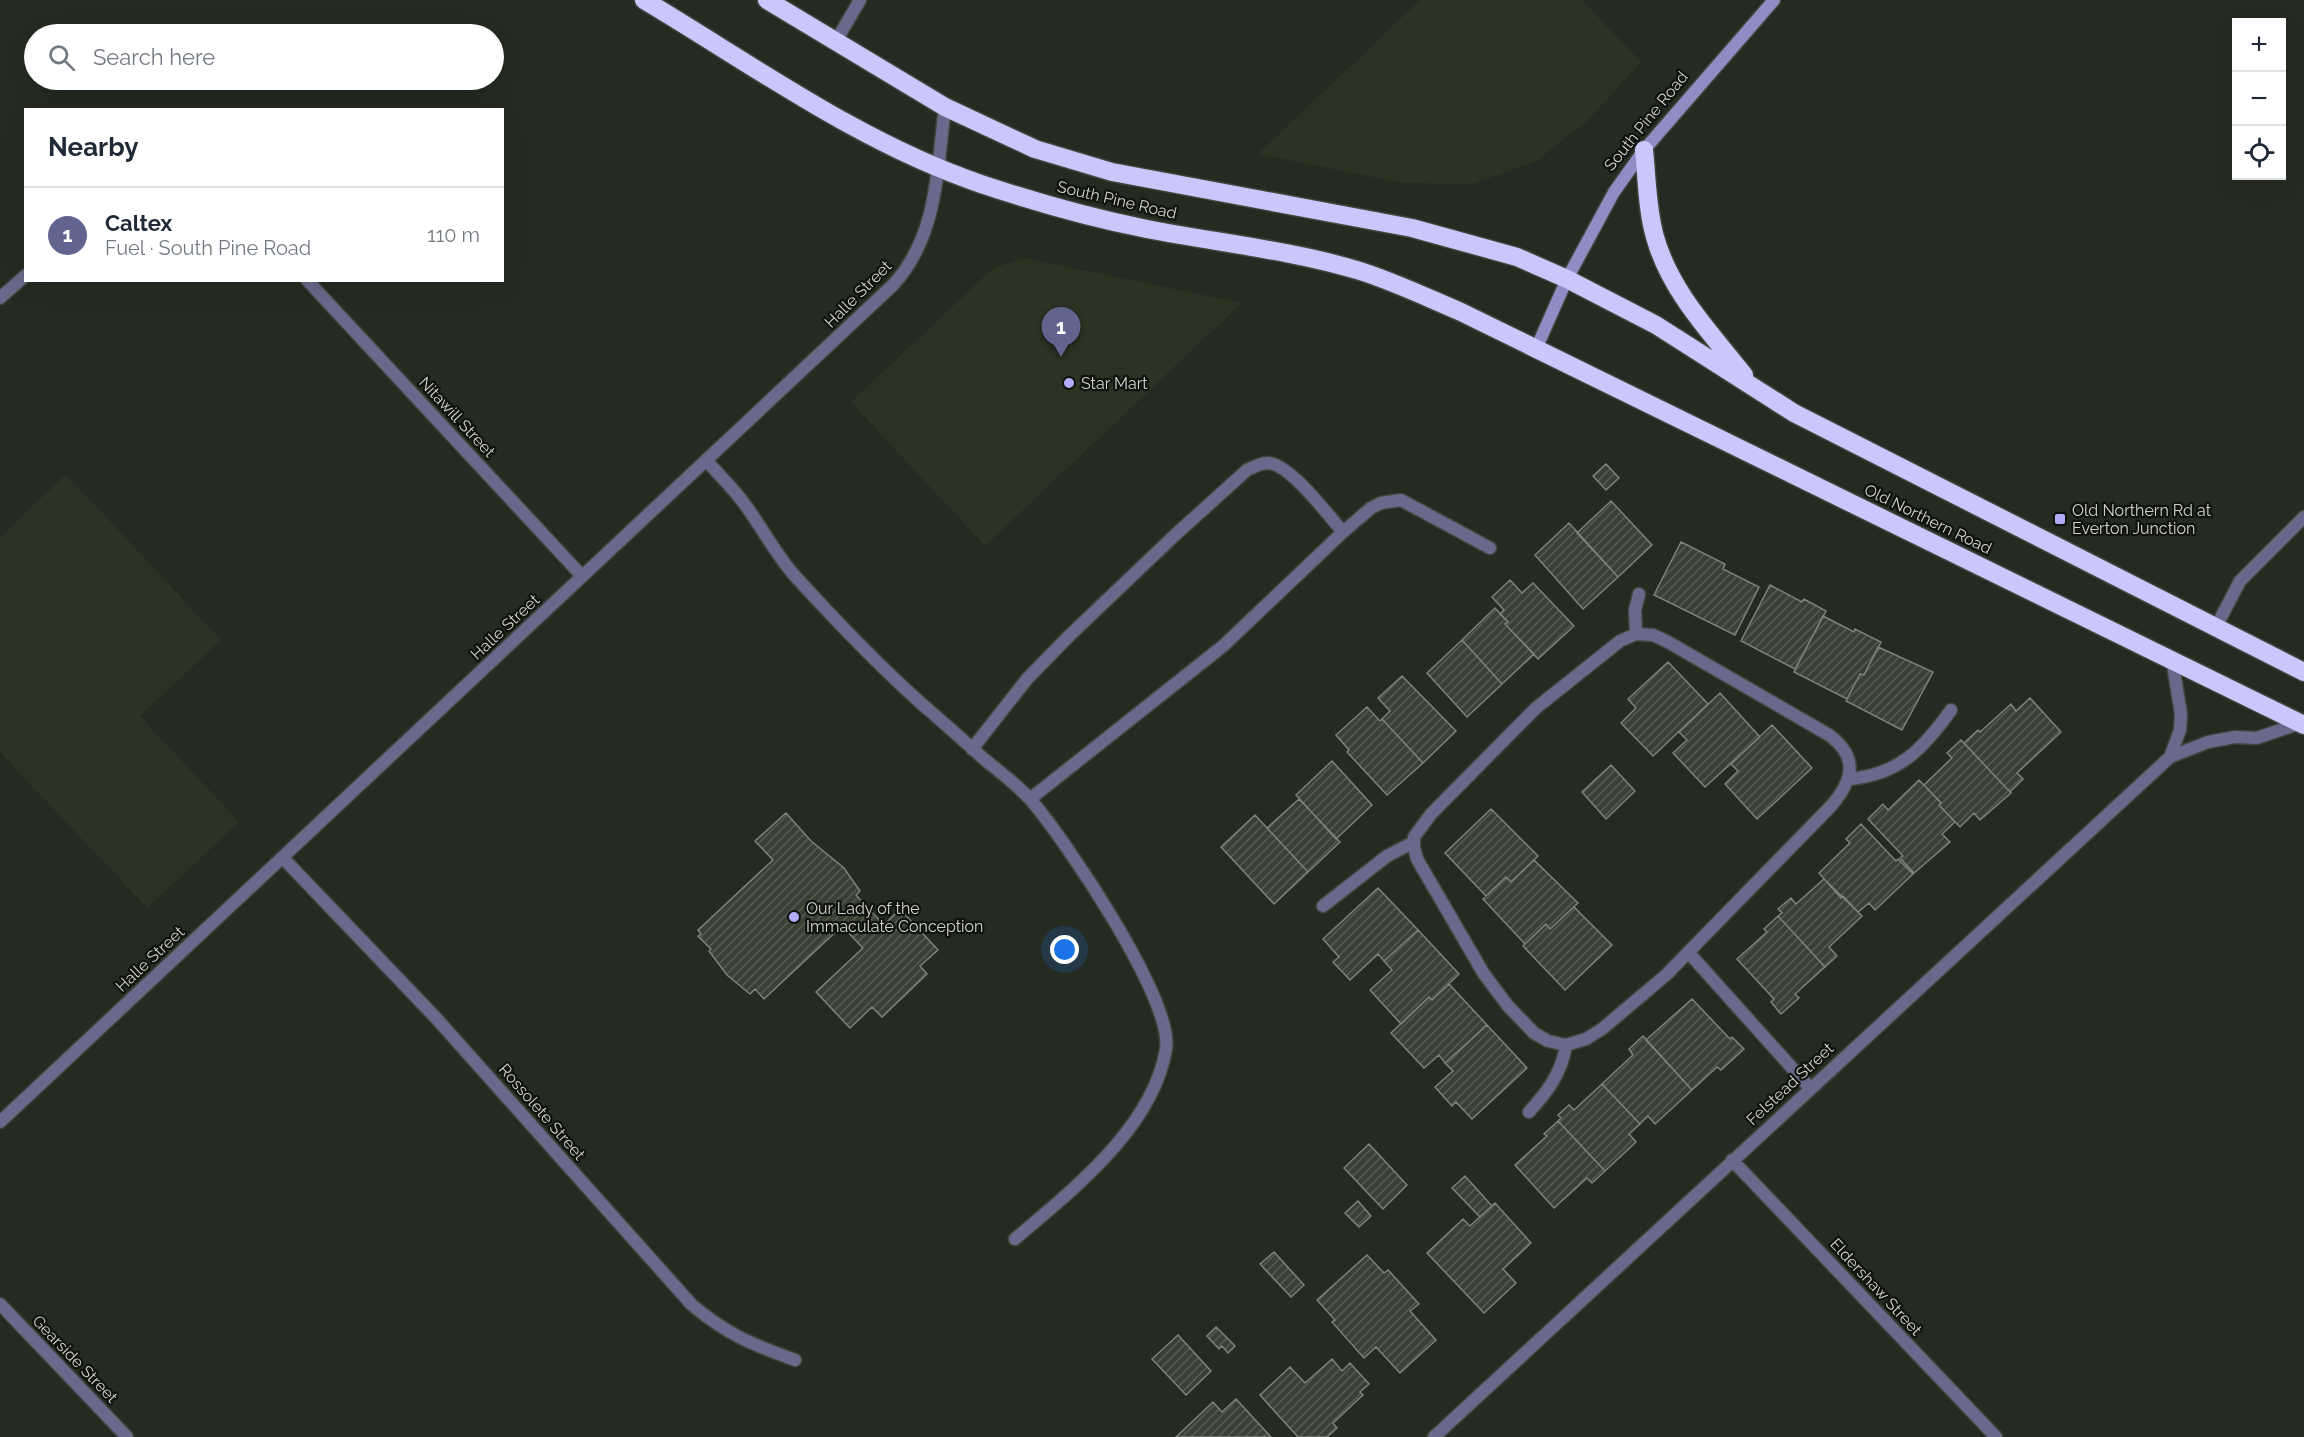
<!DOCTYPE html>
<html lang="en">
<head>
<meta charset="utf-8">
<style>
	:root { --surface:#fff; --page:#f6f6f7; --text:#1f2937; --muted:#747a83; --line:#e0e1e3; --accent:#61648e }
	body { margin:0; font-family:Raleway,sans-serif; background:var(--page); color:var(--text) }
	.controls { position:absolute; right:18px; top:18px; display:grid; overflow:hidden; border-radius:0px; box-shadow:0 6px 24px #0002 }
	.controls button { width:54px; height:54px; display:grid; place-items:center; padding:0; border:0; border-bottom:2px solid var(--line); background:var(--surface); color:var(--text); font:30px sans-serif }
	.you { position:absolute; left:1065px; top:950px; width:21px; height:21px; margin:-15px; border:4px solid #fff; border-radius:50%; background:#1a73e8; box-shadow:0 0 0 9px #1a73e833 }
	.badge { display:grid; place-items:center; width:39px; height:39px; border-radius:50%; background:var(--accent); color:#fff; font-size:20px; font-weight:700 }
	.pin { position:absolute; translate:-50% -50px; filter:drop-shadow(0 2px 3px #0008) }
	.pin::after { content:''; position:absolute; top:32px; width:21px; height:18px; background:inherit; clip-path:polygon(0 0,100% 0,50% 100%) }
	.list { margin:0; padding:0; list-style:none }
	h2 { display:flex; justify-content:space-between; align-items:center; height:78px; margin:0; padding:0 24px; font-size:26px }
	h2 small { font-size:20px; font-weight:400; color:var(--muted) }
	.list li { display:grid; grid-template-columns:39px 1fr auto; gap:18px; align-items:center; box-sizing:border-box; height:96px; padding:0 24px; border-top:2px solid var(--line) }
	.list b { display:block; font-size:22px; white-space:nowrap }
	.list p { margin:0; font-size:20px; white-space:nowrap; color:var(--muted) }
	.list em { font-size:20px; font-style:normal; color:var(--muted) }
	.icon { flex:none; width:33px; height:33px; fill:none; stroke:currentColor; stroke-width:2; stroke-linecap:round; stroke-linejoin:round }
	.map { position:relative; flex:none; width:2304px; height:1437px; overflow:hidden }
	.search { position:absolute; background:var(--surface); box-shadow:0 6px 24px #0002; left:24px; top:24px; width:480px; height:66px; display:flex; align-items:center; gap:15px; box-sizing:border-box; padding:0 21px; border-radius:33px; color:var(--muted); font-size:22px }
	.panel { position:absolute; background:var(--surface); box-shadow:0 6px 24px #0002; left:24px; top:108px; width:480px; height:174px; border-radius:0px }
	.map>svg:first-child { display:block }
</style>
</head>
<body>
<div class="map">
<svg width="2304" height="1437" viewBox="0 0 2304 1437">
	<defs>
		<pattern id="building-hatch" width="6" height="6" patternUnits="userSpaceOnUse" patternTransform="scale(1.5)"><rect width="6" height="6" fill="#3b4035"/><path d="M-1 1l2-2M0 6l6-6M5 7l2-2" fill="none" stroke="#565b51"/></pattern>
	</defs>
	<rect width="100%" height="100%" fill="#262b21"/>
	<path fill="#2c3323" d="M1420 0H1582L1641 62 1587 121 1535 162 1471 184 1403 183 1258 154Z
		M1023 258 1242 303 985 546 851 402 992 269Z
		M66 474 221 640 140 716 239 822 147 908 0 752V537Z"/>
	<path fill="url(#building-hatch)" stroke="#7e8377" stroke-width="1.5" d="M1606 464 1619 478 1606 490 1593 476Z
		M1611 501 1652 545 1618 577 1577 533Z
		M1569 523 1618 577 1583 609 1535 555Z
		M1681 542 1725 564 1723 569 1759 587 1735 635 1654 595Z
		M1510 580 1522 593 1533 583 1574 626 1538 659 1505 624 1508 622 1500 614 1504 610 1492 597Z
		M1770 585 1802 602 1804 599 1826 611 1795 669 1741 641Z
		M1495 608 1508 622 1505 624 1534 654 1502 684 1462 640Z
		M1823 616 1854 632 1855 629 1881 642 1864 675 1860 674 1847 699 1794 672Z
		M1462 640 1502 684 1467 717 1427 673Z
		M1878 647 1933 672 1902 730 1846 701 1860 674 1864 675Z
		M1668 662 1708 704 1653 756 1621 723 1636 708 1628 699Z
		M1402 676 1456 731 1423 763 1382 719 1390 711 1378 698Z
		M1720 693 1760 737 1705 787 1673 753 1687 740 1679 732Z
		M2030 698 2061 732 2017 773 2023 779 2010 792 1964 743 1978 730 1980 732 2011 704 2016 711Z
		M1367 707 1380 721 1382 719 1423 763 1387 795 1347 752 1349 750 1336 735Z
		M1772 725 1812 768 1757 819 1725 784 1738 771 1731 764Z
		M1961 740 2011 793 1980 820 1974 813 1960 827 1939 805 1941 803 1924 785 1952 758 1947 753Z
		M1332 761 1372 805 1336 839 1296 795Z
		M1611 765 1635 791 1606 819 1582 792Z
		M1919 780 1941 803 1939 805 1955 822 1942 834 1950 842 1914 873 1900 858 1903 856 1868 819 1883 804 1888 810Z
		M1299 799 1340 842 1308 872 1267 828Z
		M1491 809 1538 856 1511 882 1506 877 1486 896 1445 853Z
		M786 813 811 841 844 868 860 891 856 895 884 925 900 909 938 950 920 966 927 974 882 1017 872 1007 850 1028 816 992 863 948 842 926 764 999 755 989 750 994 727 975 709 951 711 949 698 936 701 934 698 930 773 860 755 841Z
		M1255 815 1308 872 1274 904 1221 847Z
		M1861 824 1896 861 1898 859 1913 874 1875 910 1869 903 1858 912 1843 896 1841 898 1819 873 1850 843 1846 839Z
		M1534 860 1578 903 1550 929 1546 924 1525 944 1483 899 1506 877 1511 882Z
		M1824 879 1862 916 1829 947 1837 956 1825 967 1778 916 1782 913 1778 909 1791 898 1796 904Z
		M1378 888 1418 930 1384 961 1378 954 1350 980 1333 962 1339 957 1323 939Z
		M1574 907 1612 945 1565 990 1523 946 1546 924 1550 929Z
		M1778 916 1825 967 1795 994 1799 998 1781 1014 1771 1002 1774 999 1737 959 1767 932 1764 929Z
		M1418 930 1459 974 1432 1000 1429 997 1401 1024 1370 990 1392 970 1384 961Z
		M1449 984 1487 1025 1445 1063 1439 1055 1424 1068 1391 1033 1429 997 1432 1000Z
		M1692 999 1730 1039 1732 1037 1744 1049 1721 1070 1717 1067 1692 1090 1646 1040Z
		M1487 1025 1527 1068 1472 1119 1456 1102 1452 1106 1435 1087 1453 1071 1445 1063Z
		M1643 1036 1692 1090 1655 1124 1648 1116 1640 1124 1602 1084 1633 1055 1629 1049Z
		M1602 1084 1640 1124 1629 1134 1636 1142 1605 1171 1558 1121 1561 1118 1558 1115 1569 1105 1574 1110Z
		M1558 1121 1605 1171 1592 1183 1587 1178 1554 1208 1515 1165 1547 1136 1544 1134Z
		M1369 1144 1407 1185 1383 1209 1344 1168Z
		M1465 1176 1492 1206 1480 1217 1452 1188Z
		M1358 1201 1371 1216 1359 1227 1345 1213Z
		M1495 1203 1531 1243 1503 1269 1516 1283 1484 1313 1427 1253 1463 1219 1470 1226Z
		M1274 1252 1304 1285 1291 1297 1260 1264Z
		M1367 1255 1384 1273 1388 1270 1419 1304 1410 1311 1436 1340 1400 1373 1376 1347 1364 1358 1332 1322 1335 1320 1317 1300Z
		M1216 1327 1235 1346 1228 1353 1222 1346 1219 1349 1207 1336Z
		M1178 1335 1211 1371 1186 1395 1152 1359Z
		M1332 1359 1342 1371 1350 1363 1369 1384 1360 1392 1363 1395 1333 1423 1337 1428 1327 1437H1298L1260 1395 1290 1367 1305 1383Z
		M1236 1399 1271 1437H1176L1213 1402 1222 1412Z"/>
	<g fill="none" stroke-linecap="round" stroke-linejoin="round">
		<defs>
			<path id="street" d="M836 41 860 0
				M307 280 582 576
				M0 298 26 275
				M706 460C719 475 734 489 746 506 763 529 776 555 795 576 836 621 878 665 923 705 944 723 964 741 984 759 1000 772 1016 784 1030 799 1064 838 1174 1000 1166 1049 1153 1128 1072 1190 1015 1239
				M2216 627 2240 581 2304 517
				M1636 634 1653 635 1668 642 1829 735C1859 757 1853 780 1832 805L1666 975 1602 1029 1586 1039 1566 1045 1548 1041 1534 1033 1508 1006 1484 974 1417 859 1414 847V837L1431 814 1536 708 1620 641Z
				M1636 634 1635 610 1639 594
				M972 749 1027 679 1068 637 1175 535 1247 470C1254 467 1260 463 1268 463 1290 464 1328 515 1343 532
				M2170 757 2180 730 2181 714 2172 659
				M1849 779C1899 775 1924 748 1951 710
				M1030 799 1223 646 1343 532 1371 508 1381 503 1401 500 1490 548
				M283 858 436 1018 692 1305C728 1335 751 1344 795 1360
				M1323 906 1387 856 1414 842
				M1689 953 1810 1088
				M1529 1112C1547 1092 1562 1073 1566 1045
				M0 1122 893 285C938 236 937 169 945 107
				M1732 1160 1996 1437
				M0 1304 127 1437
				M1434 1437 2170 757 2208 742 2235 737 2257 738 2301 723"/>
			<path id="secondary" d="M1536 349 1567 279 1614 192 1644 150 1774 0"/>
			<path id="highway" d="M644 0C753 65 860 143 981 184 1035 202 1091 218 1147 229 1218 243 1291 250 1360 271 1395 282 1428 298 1461 312L2304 725
				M767 0 945 107 1035 149 1112 172 1412 228 1517 257 1567 279 1656 325 1794 413 2304 672
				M1644 150C1647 178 1647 210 1655 237 1670 291 1710 332 1744 375"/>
		</defs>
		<use href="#street" stroke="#41463d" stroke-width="15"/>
		<use href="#secondary" stroke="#41463d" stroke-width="15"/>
		<use href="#highway" stroke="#41463d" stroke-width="21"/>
		<use href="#street" stroke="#6b698b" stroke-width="12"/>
		<use href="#secondary" stroke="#908dc4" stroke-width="12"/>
		<use href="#highway" stroke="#c9c7fb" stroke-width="18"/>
	</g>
	<g fill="#b2adf9" stroke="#10120e" stroke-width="2">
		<circle cx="1069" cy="383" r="6"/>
		<rect x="2054" y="513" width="12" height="12" rx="3"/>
		<circle cx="794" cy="917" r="6"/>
	</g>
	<g text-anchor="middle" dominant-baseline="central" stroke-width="4.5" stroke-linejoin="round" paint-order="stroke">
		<g font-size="16" fill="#d0d3cd" stroke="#10120e">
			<text transform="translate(1646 121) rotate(-51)">South Pine Road</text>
			<text transform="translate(1117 200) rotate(13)">South Pine Road</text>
			<text transform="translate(858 294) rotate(-45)">Halle Street</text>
			<text transform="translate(457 417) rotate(47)">Nitawill Street</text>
			<text transform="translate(1928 519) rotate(26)">Old Northern Road</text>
			<text transform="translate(505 627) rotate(-43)">Halle Street</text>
			<text transform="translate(150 959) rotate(-43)">Halle Street</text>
			<text transform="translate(1790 1084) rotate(-43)">Felstead Street</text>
			<text transform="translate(542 1112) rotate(49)">Rossolete Street</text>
			<text transform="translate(1876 1287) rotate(47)">Eldershaw Street</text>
			<text transform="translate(75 1359) rotate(46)">Gearside Street</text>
		</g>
		<g font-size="16" fill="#d0d3cd" stroke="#10120e" text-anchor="start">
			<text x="1081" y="383">Star Mart</text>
			<text x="2072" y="510">Old Northern Rd at<tspan x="2072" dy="18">Everton Junction</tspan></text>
			<text x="806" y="908">Our Lady of the<tspan x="806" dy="18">Immaculate Conception</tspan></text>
		</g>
	</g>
</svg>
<div class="controls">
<button>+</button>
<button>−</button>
<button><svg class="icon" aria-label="locate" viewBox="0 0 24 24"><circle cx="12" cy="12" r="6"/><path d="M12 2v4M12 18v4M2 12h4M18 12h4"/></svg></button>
</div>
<div class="you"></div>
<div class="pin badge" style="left:1061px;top:357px">1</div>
<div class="search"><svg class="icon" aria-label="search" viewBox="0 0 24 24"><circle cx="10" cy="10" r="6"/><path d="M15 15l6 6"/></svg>Search here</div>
<section class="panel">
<h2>Nearby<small></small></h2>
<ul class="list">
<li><span class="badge">1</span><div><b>Caltex</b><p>Fuel · South Pine Road</p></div><em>110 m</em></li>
</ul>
</section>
</div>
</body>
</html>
